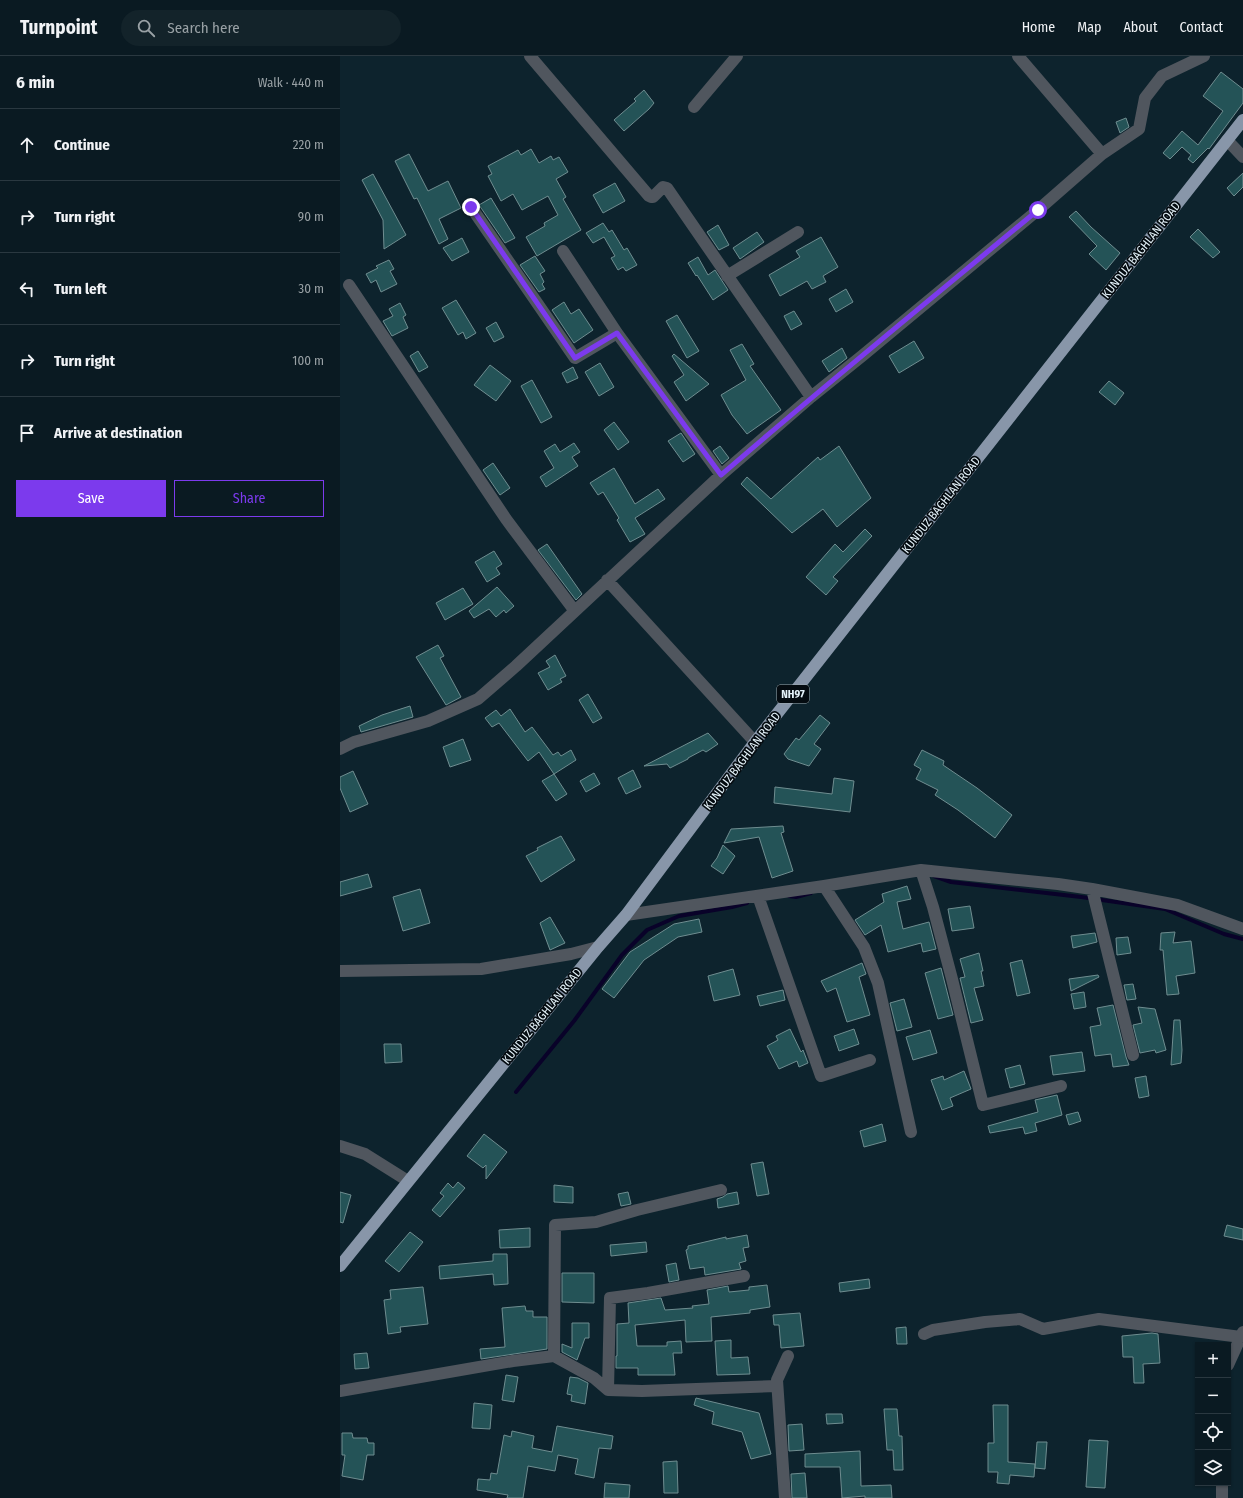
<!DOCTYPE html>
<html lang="en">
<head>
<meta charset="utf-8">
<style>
	:root { --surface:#0a1a22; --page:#13232a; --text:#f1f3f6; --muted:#99a1a5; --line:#2a3840; --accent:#7c3aed }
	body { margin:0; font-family:"Fira Sans Condensed",sans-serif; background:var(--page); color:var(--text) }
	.controls { position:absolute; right:12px; bottom:12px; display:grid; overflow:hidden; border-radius:0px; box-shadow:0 1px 3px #0004 }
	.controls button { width:36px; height:36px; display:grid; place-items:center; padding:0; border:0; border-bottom:1px solid var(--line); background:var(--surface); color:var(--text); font:20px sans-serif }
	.stop { position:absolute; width:12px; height:12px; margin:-9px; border:3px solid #7c3aed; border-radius:50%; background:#fff }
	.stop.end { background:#7c3aed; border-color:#fff; box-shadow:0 1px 4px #0008 }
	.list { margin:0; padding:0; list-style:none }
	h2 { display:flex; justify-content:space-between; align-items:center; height:52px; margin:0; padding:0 16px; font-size:17px }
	h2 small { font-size:13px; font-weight:400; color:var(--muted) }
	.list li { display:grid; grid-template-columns:26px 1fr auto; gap:12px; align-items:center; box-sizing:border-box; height:72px; padding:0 16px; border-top:1px solid var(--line) }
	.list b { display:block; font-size:15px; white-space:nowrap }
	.list em { font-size:13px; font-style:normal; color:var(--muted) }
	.actions { display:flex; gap:8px; padding:12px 16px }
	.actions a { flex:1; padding:9px 0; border:1px solid var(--accent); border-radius:0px; text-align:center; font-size:14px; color:var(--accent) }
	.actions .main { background:var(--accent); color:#fff }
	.icon { flex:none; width:22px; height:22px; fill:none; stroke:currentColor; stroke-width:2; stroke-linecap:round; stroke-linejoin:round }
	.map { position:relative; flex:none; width:903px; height:1442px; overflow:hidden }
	header { display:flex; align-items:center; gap:24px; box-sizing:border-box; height:56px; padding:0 20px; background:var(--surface); border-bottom:1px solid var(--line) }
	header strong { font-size:19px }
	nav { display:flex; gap:22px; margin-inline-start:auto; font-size:14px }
	.search { width:280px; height:36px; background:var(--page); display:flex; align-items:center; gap:10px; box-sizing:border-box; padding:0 14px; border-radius:22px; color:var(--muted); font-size:15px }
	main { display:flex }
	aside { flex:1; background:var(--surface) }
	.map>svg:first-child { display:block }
</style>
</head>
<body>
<header>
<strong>Turnpoint</strong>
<div class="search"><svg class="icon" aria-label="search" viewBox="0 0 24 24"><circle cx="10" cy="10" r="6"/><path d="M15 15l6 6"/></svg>Search here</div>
<nav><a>Home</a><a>Map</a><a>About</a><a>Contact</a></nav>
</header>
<main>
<aside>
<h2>6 min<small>Walk · 440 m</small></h2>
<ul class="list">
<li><svg class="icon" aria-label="ahead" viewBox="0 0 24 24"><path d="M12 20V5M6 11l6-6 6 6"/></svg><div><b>Continue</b></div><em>220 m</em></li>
<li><svg class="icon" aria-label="right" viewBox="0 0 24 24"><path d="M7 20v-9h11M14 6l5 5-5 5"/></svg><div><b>Turn right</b></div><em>90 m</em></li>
<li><svg class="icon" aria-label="left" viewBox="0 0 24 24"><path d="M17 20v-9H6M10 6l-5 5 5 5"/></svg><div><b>Turn left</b></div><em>30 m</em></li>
<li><svg class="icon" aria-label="right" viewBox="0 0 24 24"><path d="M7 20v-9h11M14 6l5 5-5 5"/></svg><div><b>Turn right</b></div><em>100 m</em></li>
<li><svg class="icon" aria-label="arrive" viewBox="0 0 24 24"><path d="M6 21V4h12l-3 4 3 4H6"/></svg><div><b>Arrive at destination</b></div></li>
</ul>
<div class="actions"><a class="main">Save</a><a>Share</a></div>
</aside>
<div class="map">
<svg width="903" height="1442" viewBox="0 0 903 1442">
	<rect width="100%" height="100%" fill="#0d232d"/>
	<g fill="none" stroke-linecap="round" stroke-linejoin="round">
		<path stroke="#090229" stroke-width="4" d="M594 820 611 826 741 841 825 853 884 878 903 883
			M449 840 456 841 471 837
			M176 1036 234 965 282 899 307 874 339 860 392 851 407 847"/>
	</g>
	<path fill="#245357" stroke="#6f8d90" d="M881 16 903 33V47L869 93 868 92 853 107 848 103 851 99 842 91 830 103 823 97 842 75 858 89 883 55 863 40Z
		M304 34 314 47 309 53 284 75 274 64 296 45 294 43Z
		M786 62 789 71 780 77 776 66Z
		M191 93 199 107 211 100 213 104 219 101 228 116 216 123 226 141 223 143 241 174 197 200 186 181 205 170 204 167 218 159 208 140 182 154 173 138 161 145 148 120 152 118 148 110 178 94 181 99Z
		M69 98 88 135 108 125 121 152 99 163 108 183 99 188 77 142 74 143 55 105Z
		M903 117V131L894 140 887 132Z
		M33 118 66 179 44 193 43 164 22 124Z
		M275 127 285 145 263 157 253 139Z
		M151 142 175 182 165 187 139 149Z
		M736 155 751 171 780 197 766 214 749 198 757 190 729 161Z
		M263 167 269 176 272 174 284 194 287 192 297 209 286 215 283 211 278 214 271 202 275 200 264 181 253 187 246 177Z
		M378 169 389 189 379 194 367 176Z
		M858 173 880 196 873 202 850 181Z
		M417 176 424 186 400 203 393 192Z
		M481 181 498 211 483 220 486 226 472 233 467 225 440 240 429 219 460 201 456 195Z
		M122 182 129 196 112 205 103 192Z
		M195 200 205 215 200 218 204 226 202 228 205 233 199 236 180 209Z
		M358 201 368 219 375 214 388 234 373 244 357 219 356 220 348 207Z
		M49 204 54 213 50 215 57 228 41 236 36 224 31 227 26 218 38 212 36 210Z
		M506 233 513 246 496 256 489 243Z
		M116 244 136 277 126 283 123 276 118 279 102 252Z
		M224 246 231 258 239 253 253 274 234 287 212 254Z
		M60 247 66 259 63 261 68 272 52 280 43 265 53 260 49 253Z
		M454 255 462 268 451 274 444 260Z
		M337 259 359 295 347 302 326 265Z
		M156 266 164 281 154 286 146 272Z
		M574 285 584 302 559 317 549 300Z
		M402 288 414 308 410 310 441 354 407 378 392 359 381 339 406 324 390 294Z
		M502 292 507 302 489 316 482 305Z
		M78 295 88 311 79 316 70 300Z
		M334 298 369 328 346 345 334 326 344 319 332 300Z
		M260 307 274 331 259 340 245 316Z
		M150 309 171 325 156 345 134 329Z
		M233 311 238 322 227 327 222 317Z
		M192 324 212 361 201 367 181 330Z
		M769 325 784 337 775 349 759 336Z
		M274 366 289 386 278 394 264 374Z
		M341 377 355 398 343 406 328 385Z
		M234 387 240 396 232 401 238 410 206 431 200 421 214 412 204 395 215 388 220 396Z
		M380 390 389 402 382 408 373 395Z
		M499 390 531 442 497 471 483 453 452 477 401 428 407 421 431 443 478 401 480 404Z
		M153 407 170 432 160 439 143 414Z
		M274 412 295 448 318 433 325 443 295 462 305 478 290 486 277 464 279 462 263 436 258 439 250 427Z
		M525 473 532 480 493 521 498 525 486 539 466 521 495 488 503 496Z
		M207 488 242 538 236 544 198 494Z
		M154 495 162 508 156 512 160 518 147 526 135 506Z
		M157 531 174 550 166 557 164 554 156 561 149 553 134 562 129 555Z
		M123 532 133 548 105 564 96 547Z
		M98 589 104 600 100 602 121 641 106 649 76 601Z
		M215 599 226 620 220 623 222 626 208 634 198 617 210 611 206 605Z
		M248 638 262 662 253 667 239 644Z
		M70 650 73 661 21 676 19 670 42 659Z
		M170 653 185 676 192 671 213 699 218 696 221 700 231 694 236 704 214 718 199 696 188 705 159 667 152 671 145 662 156 654 161 660Z
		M480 659 490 667 474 688 481 693 469 710 448 703 444 698 456 682 459 684Z
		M368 677 378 688 366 696 363 694 348 702V703L330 712 327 708 304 710Z
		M123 683 131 704 110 711 103 691Z
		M582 694 604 705 603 709 637 732 672 759 655 782 618 754 595 739 598 734 576 723 581 713 574 709Z
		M293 714 301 731 286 738 278 722Z
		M13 715 28 748 10 756 0 732V721Z
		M254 717 260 728 246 736 240 725Z
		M214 718 227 738 216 745 202 725Z
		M494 722 514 725 510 756 434 747 435 731 492 738Z
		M443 770 444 776 441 777 453 815 432 822 419 781 384 787 391 773Z
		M221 780 235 804 201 826 186 800 198 794 197 792Z
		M383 789 395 800 383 818 371 810 377 802Z
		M28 818 32 831 0 840V826Z
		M567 830 571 843 557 846 563 873 589 866 596 893 583 896 581 887 548 896 541 869 525 879 515 864 544 846 542 838Z
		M80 833 90 867 63 875 53 841Z
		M630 850 634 872 612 875 608 853Z
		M210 861 225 887 210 894 200 867Z
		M359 863 362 876 338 881 304 904 274 942 262 933 290 896 334 868Z
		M835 876 833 887 851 885 855 917 836 920 839 938 827 939 823 894H820L821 877Z
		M755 877 757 886 733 892 731 880Z
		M788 881 791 897 777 899 776 882Z
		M639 897 643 915H641L644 930 634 932 643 964 631 967 620 922 625 921 620 903Z
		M682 904 690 937 677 940 670 907Z
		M522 907 526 918 519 921 530 959 507 966 496 932 487 936 481 925Z
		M601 912 613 959 598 963 585 917Z
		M393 913 400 939 374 945 368 920Z
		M758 919 759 921 731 935 729 923Z
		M793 928 796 943 787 944 784 929Z
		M443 934 445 944 420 950 417 940Z
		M744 936 746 951 734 953 731 938Z
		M564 943 572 971 557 975 550 947Z
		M773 949 786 1001 789 1009 773 1011 771 998 755 1000 750 971 761 969 757 952Z
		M798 951 815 953 826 994 816 997 815 994 800 997 793 969 802 967Z
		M834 964H840L842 994 841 1007 831 1009Z
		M450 973 461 996 463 994 468 1007 459 1011 457 1005 439 1013 427 990 438 984 436 980Z
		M514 973 519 988 499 995 494 980Z
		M590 974 597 997 573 1004 566 981Z
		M44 988H61L62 1006 45 1007Z
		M742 996 745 1015 713 1019 710 1000Z
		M680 1009 685 1028 670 1032 665 1013Z
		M624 1015 631 1033 610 1042 613 1050 602 1054 591 1024 603 1020 604 1024Z
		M806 1020 809 1040 799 1042 795 1022Z
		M717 1039 722 1059 695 1067 697 1075 685 1078 683 1071 650 1077 648 1070 698 1056 695 1044Z
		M738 1056 741 1065 729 1069 726 1059Z
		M542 1068 546 1085 524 1091 520 1075Z
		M144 1078 167 1096 146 1123V1109L143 1112 127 1100Z
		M423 1106 429 1138 417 1140 411 1108Z
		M118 1126 125 1132 100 1161 92 1154 104 1140 100 1137 108 1127 113 1132Z
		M214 1129 233 1131V1147L214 1146Z
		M0 1136 11 1139 3 1167 0 1166Z
		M288 1136 291 1148 281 1150 278 1138Z
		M397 1136 399 1148 378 1152 377 1143 383 1141 387 1138Z
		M887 1169 903 1173V1184L884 1180Z
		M190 1172V1191L160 1192 159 1174Z
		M70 1176 83 1186 59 1216 45 1205Z
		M407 1179 409 1191 403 1192 406 1205 399 1207 401 1213 365 1219 364 1211 350 1213 346 1194 348 1193V1190L386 1181V1183Z
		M306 1186 307 1196 271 1200 270 1189Z
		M153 1198H167L168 1228 154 1229 153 1218 100 1223 99 1210 153 1205Z
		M336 1207 339 1224 329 1226 326 1209Z
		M222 1217H254V1247L222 1246Z
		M529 1223 530 1232 500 1236 499 1227Z
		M427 1229 430 1251 410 1254V1257L371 1261 372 1285 346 1286 345 1264 295 1269 297 1290H327V1286L341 1285 342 1297H333L335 1319H298V1312H276V1300H277V1268L289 1267 288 1247 321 1242 325 1254 353 1252 352 1250 369 1248 367 1234 388 1230 389 1236 409 1234V1231Z
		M83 1231 88 1268 60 1271 61 1276 48 1278 44 1244 51 1243 50 1234Z
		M185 1250 186 1255H193V1261H207V1293L141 1303 140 1293 165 1291 162 1252Z
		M460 1257 464 1290 441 1292 439 1269H434L433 1259Z
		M232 1267H249V1282H245L237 1304 222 1296V1288L232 1292Z
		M566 1271 567 1288H557L556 1272Z
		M812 1277 818 1278 820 1307 803 1308 804 1327H794L793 1301H783L782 1280Z
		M391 1284V1302L408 1301 410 1318 377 1319 375 1285Z
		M27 1297 29 1312 15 1313 14 1298Z
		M166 1319 178 1321 174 1346 162 1344Z
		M230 1321 238 1322 248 1327 245 1348 231 1345 232 1339 227 1338Z
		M356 1342 419 1357 431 1398 411 1403 402 1376 372 1368 374 1356 354 1349Z
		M134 1347 152 1349 150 1373 132 1372Z
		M653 1349H668V1406L695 1408 694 1421 670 1419 669 1428 657 1427 658 1416H648V1387H654Z
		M544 1353H557L559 1380H562L563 1414H554L553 1394H547Z
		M486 1358H502L503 1367 487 1368Z
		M462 1368 464 1394 449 1395 448 1369Z
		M217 1370 273 1380 271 1393 259 1392 254 1422 235 1418 238 1403 218 1399 215 1415 188 1410 183 1442H167L168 1439 137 1434 138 1423 150 1424 151 1417 157 1418 164 1379 171 1381 172 1375 194 1380 192 1392 212 1396Z
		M2 1377H12L13 1382H27L28 1387H34V1399H27L23 1424 2 1420 5 1399H2Z
		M749 1384 768 1385 765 1432 746 1431Z
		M697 1386H707L705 1413 695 1412Z
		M520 1395 521 1430 551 1429 552 1442H525V1440L502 1442 500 1411H465V1398Z
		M337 1405 338 1437H324L323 1406Z
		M465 1417 467 1442H452L451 1418Z
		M265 1427 290 1429 289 1442H264Z"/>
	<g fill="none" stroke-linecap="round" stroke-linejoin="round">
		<path stroke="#50565e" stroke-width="12" d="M190 0 309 140 311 141H313L323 131 327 132 471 341
			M678 0 762 98
			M354 51 397 0
			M887 84 903 101
			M131 151 235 302 277 277
			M223 195 277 277 381 419
			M387 220 458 176
			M9 229 166 463 234 554
			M267 524 415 686
			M0 693 14 686 88 665 138 643 176 610 381 419 471 341 522 300 698 154 762 98 799 73 805 42 822 20 864 0
			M581 814 593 851 612 923 643 1049 721 1030
			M484 830 524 891 538 927 571 1076
			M752 833 793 999
			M418 840 481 1020 530 1004
			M286 859 484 830 581 814 718 828 752 833 837 849 903 873
			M0 915 141 913 231 898 258 891
			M0 1090 25 1098 68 1125
			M584 1278 593 1274 645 1266 680 1263 703 1273 759 1263 901 1281
			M214 1300 215 1169 256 1166 297 1154 381 1134
			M888 1309 903 1276
			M268 1334 270 1242 308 1237 404 1220
			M0 1335 173 1305 214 1300 254 1322 268 1334 302 1335 437 1330
			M445 1442 437 1324 448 1300
			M882 1442V1427"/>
		<path stroke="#8896a9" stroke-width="12" d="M0 1210 258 891 286 859 415 686 903 64"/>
	</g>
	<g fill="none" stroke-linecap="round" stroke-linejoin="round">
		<path stroke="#7c3aed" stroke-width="5" d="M131 151 235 302 277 277 381 419C485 329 592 242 698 154"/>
	</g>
	<g text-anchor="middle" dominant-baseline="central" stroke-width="3.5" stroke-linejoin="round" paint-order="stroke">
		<rect fill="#040b10" stroke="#a1adb3" stroke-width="1" x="437" y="629" width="32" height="18" rx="3"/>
		<g font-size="11" font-weight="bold" fill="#e4f2f9">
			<text x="453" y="638">NH97</text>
		</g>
		<g font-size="12" fill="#e4f2f9" stroke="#040b10">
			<text transform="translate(801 194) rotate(-52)">KUNDUZ BAGHLAN ROAD</text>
			<text transform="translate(601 449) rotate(-52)">KUNDUZ BAGHLAN ROAD</text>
			<text transform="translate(402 705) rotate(-53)">KUNDUZ BAGHLAN ROAD</text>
			<text transform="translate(202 960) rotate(-51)">KUNDUZ BAGHLAN ROAD</text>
		</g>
	</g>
</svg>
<div class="controls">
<button>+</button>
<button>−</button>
<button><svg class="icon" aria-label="locate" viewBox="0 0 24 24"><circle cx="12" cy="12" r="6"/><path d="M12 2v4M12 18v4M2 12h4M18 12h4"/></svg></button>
<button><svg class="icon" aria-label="layers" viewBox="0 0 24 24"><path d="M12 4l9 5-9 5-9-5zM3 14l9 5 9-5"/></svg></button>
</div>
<div class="stop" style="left:698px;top:154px"></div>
<div class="stop end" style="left:131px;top:151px"></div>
</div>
</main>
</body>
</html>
